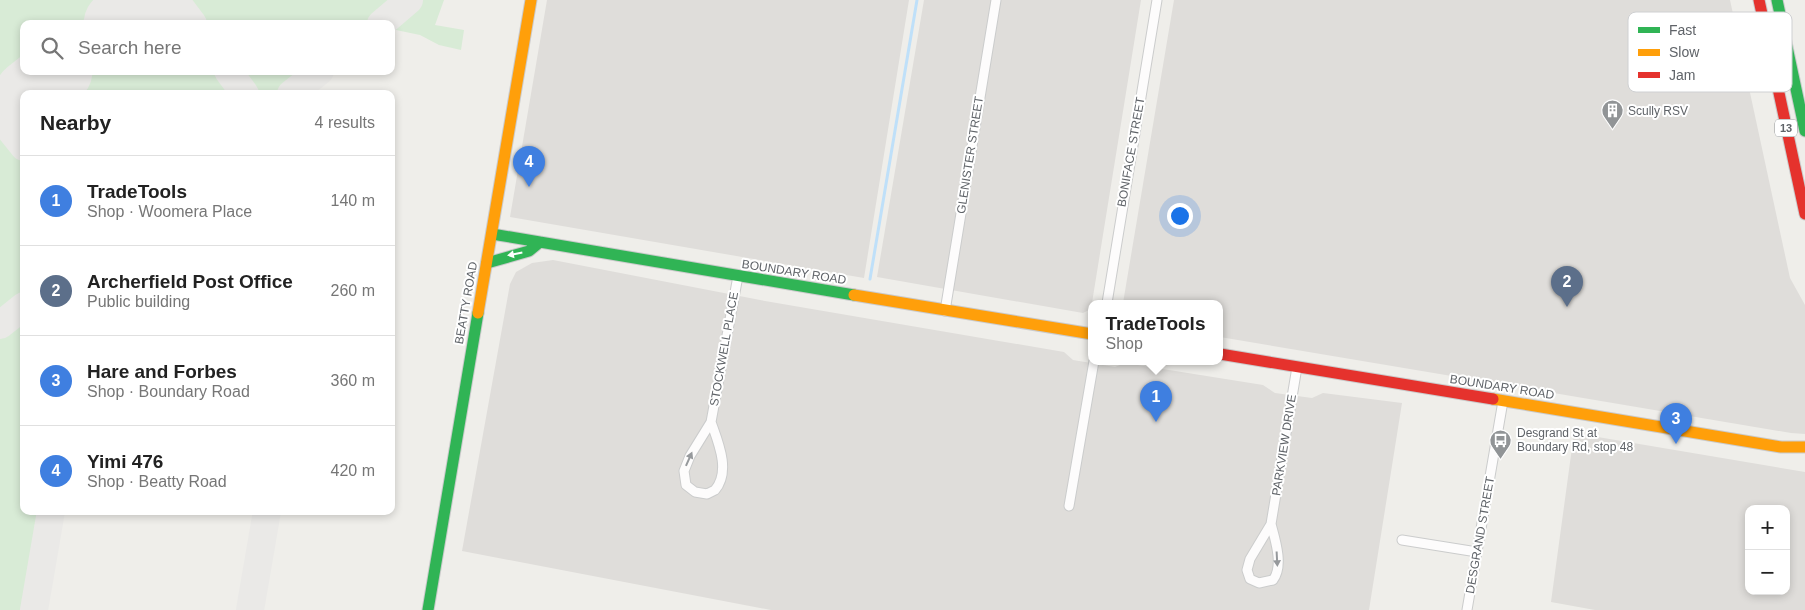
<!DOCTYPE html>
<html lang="en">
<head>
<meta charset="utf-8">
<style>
	:root { --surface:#fff; --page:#f6f6f6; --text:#222; --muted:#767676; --line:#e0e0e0; --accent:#919496 }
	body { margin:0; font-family:Arial,sans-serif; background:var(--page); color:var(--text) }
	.controls { position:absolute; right:15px; bottom:15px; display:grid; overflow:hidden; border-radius:10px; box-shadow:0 2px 8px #0003 }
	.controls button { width:45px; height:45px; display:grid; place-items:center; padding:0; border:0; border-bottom:1px solid var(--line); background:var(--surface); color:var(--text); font:25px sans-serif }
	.you { position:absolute; left:1179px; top:215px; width:18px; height:18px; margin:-12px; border:4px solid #fff; border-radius:50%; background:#1a73e8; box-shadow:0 0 0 8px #1a73e833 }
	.badge { display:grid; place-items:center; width:32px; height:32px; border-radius:50%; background:var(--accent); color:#fff; font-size:16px; font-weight:700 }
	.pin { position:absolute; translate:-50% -41px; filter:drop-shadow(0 1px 2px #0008) }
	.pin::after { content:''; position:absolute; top:26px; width:18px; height:15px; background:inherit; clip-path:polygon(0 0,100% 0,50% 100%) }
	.popup { position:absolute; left:1088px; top:300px; width:135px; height:65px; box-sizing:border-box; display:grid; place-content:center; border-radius:10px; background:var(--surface); filter:drop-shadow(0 1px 4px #0005); font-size:16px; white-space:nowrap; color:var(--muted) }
	.popup b { font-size:19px; color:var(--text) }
	.popup::after { content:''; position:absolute; left:50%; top:100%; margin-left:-10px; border:10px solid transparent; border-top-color:var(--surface) }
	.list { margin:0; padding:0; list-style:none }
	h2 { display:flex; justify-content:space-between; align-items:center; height:65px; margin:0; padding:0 20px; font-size:21px }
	h2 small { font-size:16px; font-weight:400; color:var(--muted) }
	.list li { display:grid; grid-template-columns:32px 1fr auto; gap:15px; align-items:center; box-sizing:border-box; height:90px; padding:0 20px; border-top:1px solid var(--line) }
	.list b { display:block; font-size:19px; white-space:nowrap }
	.list p { margin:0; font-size:16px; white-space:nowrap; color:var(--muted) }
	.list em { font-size:16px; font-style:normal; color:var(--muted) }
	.icon { flex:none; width:28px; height:28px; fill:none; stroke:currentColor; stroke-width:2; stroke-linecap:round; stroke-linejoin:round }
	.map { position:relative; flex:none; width:1805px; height:610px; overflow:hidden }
	.search { position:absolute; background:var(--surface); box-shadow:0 2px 8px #0003; left:20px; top:20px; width:375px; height:55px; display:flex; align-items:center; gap:12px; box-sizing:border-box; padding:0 18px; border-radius:10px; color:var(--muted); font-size:19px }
	.panel { position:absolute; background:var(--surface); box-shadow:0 2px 8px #0003; left:20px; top:90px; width:375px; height:425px; border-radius:10px }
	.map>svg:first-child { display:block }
</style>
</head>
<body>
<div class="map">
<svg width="1805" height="610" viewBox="0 0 1805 610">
	<rect width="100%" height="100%" fill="#efeeea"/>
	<path fill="#dfddda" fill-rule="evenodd" d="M547 0H909L864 278 510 217Z
		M924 0H1141L1091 309 1083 313 877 277Z
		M1174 0H1730L1790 278 1805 305V434L1791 433 1220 337V303H1123Z
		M553 260 765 301 1064 352 1073 360 1115 367 1125 363 1263 385 1275 393 1312 398 1323 393 1402 403 1369 610H771L462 551 510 284 516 272 532 263Z
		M1574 433 1805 472V610H1595L1551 602ZM1749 509H1786V591H1749Z"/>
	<path fill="#d8ebd6" d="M0 0H396L366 24H24V71H304L275 94H24V511H42L24 610H0Z
		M410 0H444L435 25 464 30 461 50 439 45 420 35 396 30 393 27C393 16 401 12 409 7Z"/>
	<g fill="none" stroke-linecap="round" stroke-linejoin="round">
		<path stroke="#bfe0f9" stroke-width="3" d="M870 279 917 0"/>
		<path stroke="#eae9e7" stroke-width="28" d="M175 0 193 24
			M381 24 409 0
			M228 71 245 94
			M291 94 320 71
			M0 117 24 147
			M0 325 24 306
			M34 610 51 511
			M250 610 267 511"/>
		<path stroke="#eae9e7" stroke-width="69" d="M118 24 148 0
			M29 94 58 71"/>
		<defs>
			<path id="street" d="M1107 303 1157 0
				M945 311 996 0
				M711 422C718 442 731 471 715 490L707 494 695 492 686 485 684 471 690 456 711 422 738 276
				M1069 506 1094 361
				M1271 524C1275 539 1284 566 1273 580L1259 583 1250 579 1247 570 1250 559 1271 524 1297 367
				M1402 540 1477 552
				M1467 610 1503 401"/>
			<path id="fast" d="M1777 0 1805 131
				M492 234 854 295
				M487 263 529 251 540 242
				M428 610 478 313"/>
			<path id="slow" d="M854 295 1092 334
				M478 313 531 0
				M1493 399 1781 447H1805"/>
			<path id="jam" d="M1759 0 1805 214
				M1220 354 1493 399"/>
		</defs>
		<use href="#street" stroke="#cbcccc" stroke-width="11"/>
		<use href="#fast" stroke="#cacacb" stroke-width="13"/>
		<use href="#slow" stroke="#cacacb" stroke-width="13"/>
		<use href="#jam" stroke="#cacacb" stroke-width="13"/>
		<use href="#street" stroke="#fdfcfc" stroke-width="9"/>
		<use href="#fast" stroke="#30b455" stroke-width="11"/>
		<use href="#slow" stroke="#ff9f0a" stroke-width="11"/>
		<use href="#jam" stroke="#e5322d" stroke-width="11"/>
	</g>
	<defs><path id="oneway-solid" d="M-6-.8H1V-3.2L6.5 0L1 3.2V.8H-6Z" transform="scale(1.25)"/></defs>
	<use fill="#fff" href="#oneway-solid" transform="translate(515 254) rotate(169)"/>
	<g fill="#96999c">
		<use href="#oneway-solid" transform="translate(689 459) rotate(-66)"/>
		<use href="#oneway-solid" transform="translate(1277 559) rotate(87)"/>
	</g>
	<defs>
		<symbol id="building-pin" viewBox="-11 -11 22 30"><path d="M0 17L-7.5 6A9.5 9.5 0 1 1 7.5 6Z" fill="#919496" stroke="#fff"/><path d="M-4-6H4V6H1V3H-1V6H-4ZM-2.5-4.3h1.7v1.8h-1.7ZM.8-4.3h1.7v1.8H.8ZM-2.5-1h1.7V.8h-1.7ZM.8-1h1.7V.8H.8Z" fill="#fff"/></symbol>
		<symbol id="bus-pin" viewBox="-11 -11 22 30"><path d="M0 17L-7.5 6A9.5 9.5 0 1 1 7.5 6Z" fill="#919496" stroke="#fff"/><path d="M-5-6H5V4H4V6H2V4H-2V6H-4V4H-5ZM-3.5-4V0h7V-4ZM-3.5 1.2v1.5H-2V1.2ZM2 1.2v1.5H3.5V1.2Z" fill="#fff"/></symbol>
	</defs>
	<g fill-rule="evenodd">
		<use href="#building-pin" x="1600" y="98" width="25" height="34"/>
		<use href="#bus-pin" x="1488" y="428" width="25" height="34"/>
	</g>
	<g text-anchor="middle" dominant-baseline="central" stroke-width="4" stroke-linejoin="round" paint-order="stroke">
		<rect fill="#fff" stroke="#8f9295" stroke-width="1" x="1775" y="119.5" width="22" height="17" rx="4"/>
		<g font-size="11" font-weight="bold" fill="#5f6368">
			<text x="1786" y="128">13</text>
		</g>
		<g font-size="12" fill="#5f6368" stroke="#fff" text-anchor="start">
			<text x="1628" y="111">Scully RSV</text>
			<text x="1517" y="433">Desgrand St at<tspan x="1517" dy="14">Boundary Rd, stop 48</tspan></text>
		</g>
		<g font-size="12" fill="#5f6368" stroke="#fff">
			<text transform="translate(1131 152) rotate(-80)">BONIFACE STREET</text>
			<text transform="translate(970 155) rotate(-81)">GLENISTER STREET</text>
			<text transform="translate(794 272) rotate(9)">BOUNDARY ROAD</text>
			<text transform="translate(466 303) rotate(-80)">BEATTY ROAD</text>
			<text transform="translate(724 349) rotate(-80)">STOCKWELL PLACE</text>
			<text transform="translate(1502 387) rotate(9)">BOUNDARY ROAD</text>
			<text transform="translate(1284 445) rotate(-81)">PARKVIEW DRIVE</text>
			<text transform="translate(1480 535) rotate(-80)">DESGRAND STREET</text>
		</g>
	</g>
	<rect x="1628" y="12" width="164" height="80" rx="8" fill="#fff" stroke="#cfd0d2" stroke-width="1"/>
	<rect x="1638" y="27" width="22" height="6" fill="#30b455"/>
	<rect x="1638" y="49" width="22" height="7" fill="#ff9f0a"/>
	<rect x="1638" y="72" width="22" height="6" fill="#e5322d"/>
	<g font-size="14" fill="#5f6368">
		<text x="1669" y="35">Fast</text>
		<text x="1669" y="57">Slow</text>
		<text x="1669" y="80">Jam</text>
	</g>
</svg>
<div class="controls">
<button>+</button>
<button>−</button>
</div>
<div class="you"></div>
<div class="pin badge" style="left:1156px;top:422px;background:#3f7fe0">1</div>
<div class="popup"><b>TradeTools</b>Shop</div>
<div class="pin badge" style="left:1567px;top:307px;background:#5c6f8a">2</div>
<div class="pin badge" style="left:1676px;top:444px;background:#3f7fe0">3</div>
<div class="pin badge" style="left:529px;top:187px;background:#3f7fe0">4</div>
<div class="search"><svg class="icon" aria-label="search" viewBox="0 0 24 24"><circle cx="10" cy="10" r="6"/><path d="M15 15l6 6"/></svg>Search here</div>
<section class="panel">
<h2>Nearby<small>4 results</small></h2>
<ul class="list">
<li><span class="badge" style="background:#3f7fe0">1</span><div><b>TradeTools</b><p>Shop · Woomera Place</p></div><em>140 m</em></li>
<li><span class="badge" style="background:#5c6f8a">2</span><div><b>Archerfield Post Office</b><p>Public building</p></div><em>260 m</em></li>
<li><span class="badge" style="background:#3f7fe0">3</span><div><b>Hare and Forbes</b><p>Shop · Boundary Road</p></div><em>360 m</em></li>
<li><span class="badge" style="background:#3f7fe0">4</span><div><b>Yimi 476</b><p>Shop · Beatty Road</p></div><em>420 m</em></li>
</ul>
</section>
</div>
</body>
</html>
